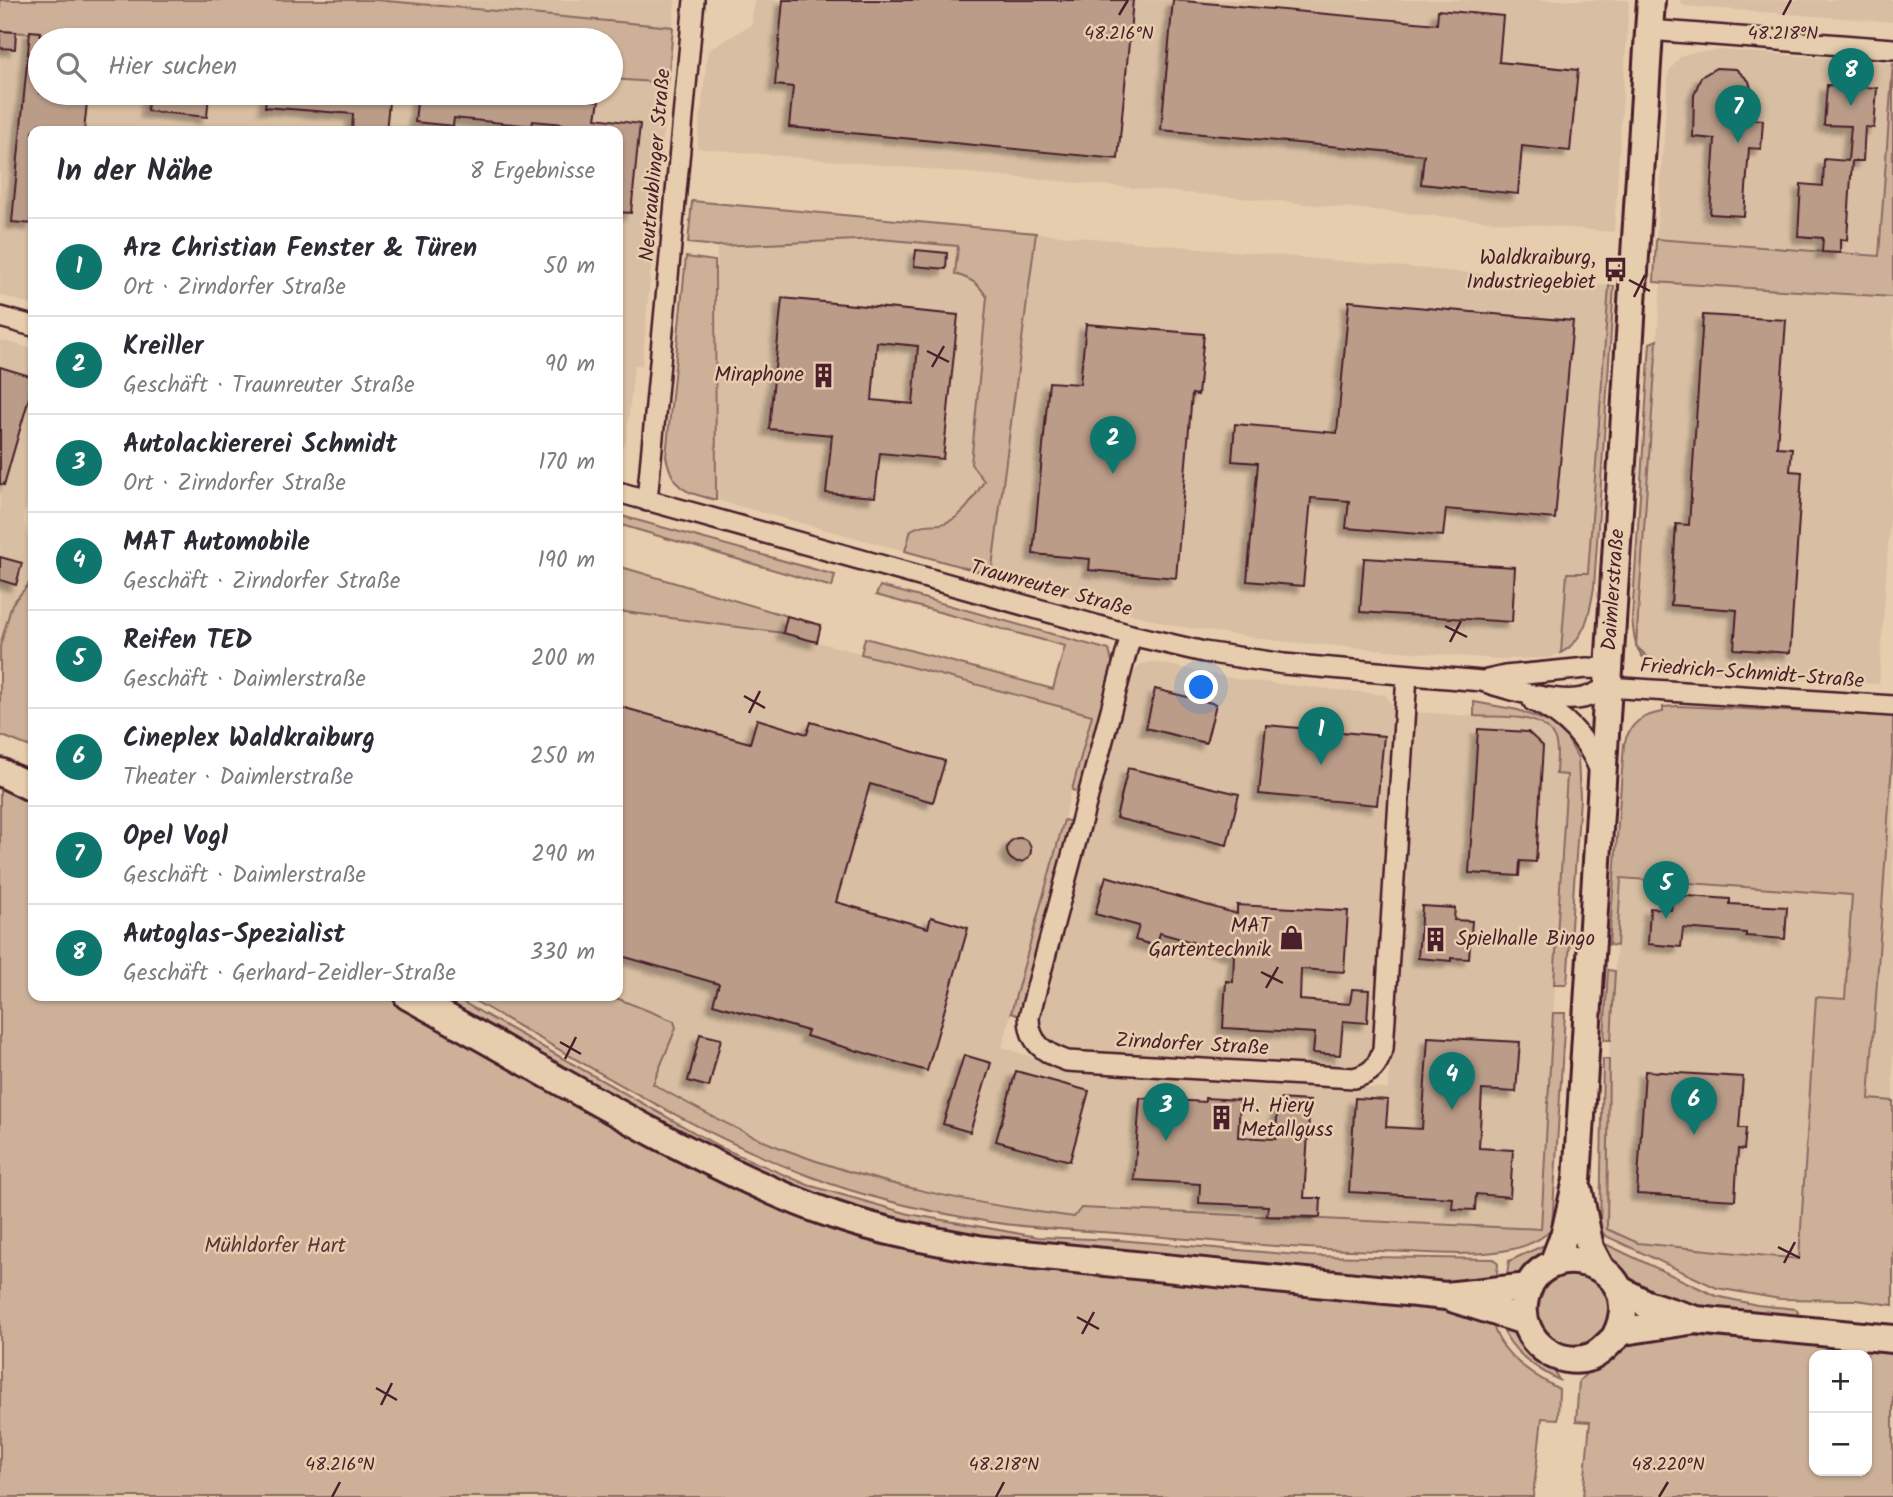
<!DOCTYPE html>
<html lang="de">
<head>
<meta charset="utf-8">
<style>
	:root { --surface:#fff; --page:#f2f2f3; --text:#2b2b33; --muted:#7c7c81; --line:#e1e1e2; --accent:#0f766e }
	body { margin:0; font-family:Kalam,sans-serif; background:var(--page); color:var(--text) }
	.controls { position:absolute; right:21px; bottom:21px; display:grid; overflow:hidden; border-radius:14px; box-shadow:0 2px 5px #0004 }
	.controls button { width:63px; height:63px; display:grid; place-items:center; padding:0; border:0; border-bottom:2px solid var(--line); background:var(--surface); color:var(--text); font:35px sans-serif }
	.you { position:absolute; left:1202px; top:688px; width:24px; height:24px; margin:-18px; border:5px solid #fff; border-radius:50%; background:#1a73e8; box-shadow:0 0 0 10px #1a73e833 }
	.badge { display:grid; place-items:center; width:46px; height:46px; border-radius:50%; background:var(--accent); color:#fff; font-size:23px; font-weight:700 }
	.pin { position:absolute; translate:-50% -58px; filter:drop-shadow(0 2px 4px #0008) }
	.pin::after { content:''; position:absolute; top:37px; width:24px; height:21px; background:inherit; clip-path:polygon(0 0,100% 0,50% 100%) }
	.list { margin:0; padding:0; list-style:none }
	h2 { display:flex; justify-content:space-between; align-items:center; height:91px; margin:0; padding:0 28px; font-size:30px }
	h2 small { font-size:23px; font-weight:400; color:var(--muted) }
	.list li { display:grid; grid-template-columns:46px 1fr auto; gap:21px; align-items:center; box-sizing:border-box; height:98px; padding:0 28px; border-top:2px solid var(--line) }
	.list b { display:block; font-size:26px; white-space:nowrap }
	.list p { margin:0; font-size:23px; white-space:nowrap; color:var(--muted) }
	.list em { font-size:23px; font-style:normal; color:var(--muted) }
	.icon { flex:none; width:38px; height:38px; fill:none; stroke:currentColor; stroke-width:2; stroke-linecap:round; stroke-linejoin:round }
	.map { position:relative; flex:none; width:1893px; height:1497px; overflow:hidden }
	.search { position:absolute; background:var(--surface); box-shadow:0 2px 5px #0004; left:28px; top:28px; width:595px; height:77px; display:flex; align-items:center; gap:18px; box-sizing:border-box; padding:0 24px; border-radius:38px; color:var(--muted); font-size:26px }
	.panel { position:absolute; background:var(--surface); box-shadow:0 2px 5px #0004; left:28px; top:126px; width:595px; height:875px; border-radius:14px }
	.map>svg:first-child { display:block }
</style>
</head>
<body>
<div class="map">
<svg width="1893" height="1497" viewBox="0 0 1893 1497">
	<defs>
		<filter id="shadow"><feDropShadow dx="-6" dy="6" stdDeviation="2" flood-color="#0004"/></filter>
	</defs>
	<rect width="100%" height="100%" fill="#e5cdad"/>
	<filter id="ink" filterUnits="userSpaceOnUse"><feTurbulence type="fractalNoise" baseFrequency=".0143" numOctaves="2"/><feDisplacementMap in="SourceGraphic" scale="14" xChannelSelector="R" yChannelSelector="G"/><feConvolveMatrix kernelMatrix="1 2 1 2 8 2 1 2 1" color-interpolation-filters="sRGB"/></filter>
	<g filter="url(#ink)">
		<path fill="#d8bea2" d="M376 0H675L673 27Z
			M754 0H1629L1614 232 697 148 708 51 752 24Z
			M1680 0H1893V22L1684 6Z
			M0 31 115 40H40V93H611V79L668 83 642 365H634L626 442 618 451V131H33V305L0 295Z
			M1720 50 1892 63 1879 256 1656 239 1669 71 1680 57 1690 53Z
			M1036 233 1609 286 1588 574 1567 573 1561 653 1548 658 1497 659 1278 641 1176 626 991 575Z
			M880 239 959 246 955 274 970 279 980 286 987 297 971 464 984 481 968 508 944 523H923L911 530 905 551 716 500 717 246Z
			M1661 283 1893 297V469L1879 684 1660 669 1636 646Z
			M0 340 33 349V484L23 517 33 557V570L29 584 12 604 0 646Z
			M618 611 783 633 1092 715 1002 1047 1062 1068 1097 1072 1388 1089 1413 712 1534 720 1543 725 1555 740 1556 773 1567 774 1541 1229 1081 1208 1075 1217 992 1207 914 1191 855 1174 781 1148 710 1116 653 1084 676 1028 611 996H618Z
			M1153 662 1241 680 1386 695 1396 713 1373 1047 1363 1064 1354 1068 1070 1051 1053 1045 1042 1037 1038 1028V1016L1131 675 1141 664Z
			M1893 747V1101L1869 1099Z
			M1621 878 1853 895 1845 1000 1816 997 1800 1259 1638 1243 1607 1229 1609 1060Z"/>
		<path fill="#ccb198" stroke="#8b6862" stroke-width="2" fill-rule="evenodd" d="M0 0H376L673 27 668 83 611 79V40H115L0 31Z
			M1893 63V297L1654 282 1656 239 1879 256Z
			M692 201 1036 233 991 575 905 551 911 530C927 521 932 527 945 523 964 516 974 498 984 481L971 464 987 297C978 283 971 279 955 274L958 246 880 239 717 246 688 243Z
			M686 257 715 261 716 500C685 492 673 490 666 456Z
			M1609 286H1614L1594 587C1590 612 1586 639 1561 653L1567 573H1588Z
			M1657 340 1636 646 1660 669C1636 659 1634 642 1632 618L1650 343Z
			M618 515 835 575 832 587 618 524Z
			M618 566 787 616 783 633 618 611Z
			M33 570V748L0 735V646L12 604 29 584Z
			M880 586 1109 650 1112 662V674L1080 793 1072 790 1092 715 861 654 865 638 1053 689 1065 646 876 595Z
			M1474 702 1518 710 1551 723 1567 738 1578 758 1580 798 1567 984H1554L1567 775 1556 774C1556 763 1559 750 1555 740 1544 711 1499 718 1474 716Z
			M1678 706 1893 716V747L1869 1099 1893 1101V1305L1856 1300 1780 1299 1717 1288 1606 1236 1600 1231 1603 1059 1609 1060 1607 1229 1638 1243 1799 1259 1816 997 1845 999 1852 895 1621 878 1617 946 1609 945 1624 744C1630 723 1642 715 1663 712V707Z
			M0 784 33 801V996H385L784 1208 1450 1308 1492 1318C1495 1351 1532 1375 1559 1389L1558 1419 1542 1418 1533 1497H0Z
			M1064 820 1072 822 1019 1016 1011 1013Z
			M1608 970 1615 971 1611 1040H1604Z
			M431 996H452L722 1148 808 1185 909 1214 1038 1237 1118 1240 1309 1256 1494 1259 1498 1264 1496 1283 1460 1284 1284 1270 1072 1250 927 1230 838 1206 718 1154Z
			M466 996H611L674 1021 676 1028 653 1084C695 1108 738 1131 783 1149 877 1185 974 1204 1074 1217L1081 1208 1541 1229 1553 1013H1565L1552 1227C1545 1239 1526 1246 1513 1249 1473 1258 1422 1252 1381 1251 1296 1249 1212 1241 1128 1234 1082 1230 1036 1229 990 1222 930 1212 869 1199 812 1177 690 1131 579 1060 466 996Z
			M1551 1242C1541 1260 1524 1274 1506 1281L1509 1261Z
			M1601 1242 1716 1296 1757 1305 1796 1309 1798 1312 1796 1316 1754 1314 1681 1305 1630 1284 1621 1270 1606 1258Z
			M1537 1309a36 36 0 1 1 72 0a36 36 0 1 1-72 0Z
			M1501 1325C1524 1331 1549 1359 1559 1380 1535 1368 1511 1352 1501 1325Z
			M1686 1335 1893 1352V1497H1583L1590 1422 1576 1421 1579 1381 1588 1372 1611 1362 1629 1344 1641 1340ZM1814 1355H1867V1471H1814Z"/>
		<path fill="#ba9c89" stroke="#4a1f2b" stroke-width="2" fill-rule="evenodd" filter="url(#shadow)" d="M783 0H1133L1118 159 789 127 793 87 775 85Z
			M1173 0 1437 24 1438 10 1503 16 1499 62 1578 70 1570 151 1522 146 1518 194 1421 184 1424 155 1161 130Z
			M0 31 16 32 15 49 0 48Z
			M30 31 40 32V93H88L84 131H33V224L12 222Z
			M1716 68 1736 69 1749 81 1754 100 1747 119 1763 120 1761 149 1749 148 1744 216 1710 214 1715 139 1693 137 1694 95 1701 77Z
			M1827 85 1877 88 1874 128 1865 127 1863 161H1852L1847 240 1840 239V253L1822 252 1823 238 1798 236 1801 184 1823 186 1824 159 1848 161 1851 126 1824 125Z
			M149 93H209L207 117 147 111Z
			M267 93H390L386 131H352L353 114 265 107Z
			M418 93H532L599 101 596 118 640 124 631 213 618 212V131H563V124L533 121 532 126 454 118 453 126 415 122Z
			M916 250 947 253 946 269 914 266Z
			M782 298 958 315 943 459 880 453 875 497 826 493 832 435 769 429ZM877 342 918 346 913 404 872 400Z
			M1349 301 1573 321 1555 519 1446 509 1443 536 1346 528 1349 501 1311 498 1303 586 1247 581 1258 463 1232 461 1235 424 1337 433Z
			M1703 315 1786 320 1777 447 1792 448 1790 471 1802 472 1790 653 1734 649 1737 610 1671 605 1676 524 1689 525Z
			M1086 324 1204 334 1198 395 1192 394 1176 578 1089 570 1090 559 1033 554 1049 382 1080 384Z
			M0 367 33 377V384L4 485 0 484Z
			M0 557 22 563 16 585 0 580Z
			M1364 558 1515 567 1512 622 1360 612Z
			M787 616 821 625 817 642 783 633Z
			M1155 689 1216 704 1206 743 1146 728Z
			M618 706 750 743 757 719 807 734 811 722 945 761 933 802 870 784 836 902 928 928 931 917 968 928 927 1071 806 1036 808 1031 713 1004 719 984 618 955Z
			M1266 725 1384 736 1377 805 1259 794Z
			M1478 729 1528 732 1543 746 1536 862 1520 861 1519 876 1469 873Z
			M1128 768 1239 794 1227 845 1116 818Z
			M1007 850a12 12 0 1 1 24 0a12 12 0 1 1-24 0Z
			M1106 876 1237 914V905L1348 911 1344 972 1301 969 1300 1000 1350 1004 1352 989 1369 990 1367 1023 1343 1021 1340 1055 1313 1053 1315 1033 1223 1028 1226 981 1233 982 1234 954 1160 933 1156 946 1135 940 1139 926 1095 914Z
			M1673 895 1730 899V904L1787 907 1785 939 1746 936V933L1683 928 1681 947 1648 944 1650 908 1671 910Z
			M1422 906 1455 908 1454 920 1472 921 1469 959 1451 958V961L1418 958Z
			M700 1034 721 1039 709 1087 688 1081Z
			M1428 1037 1520 1042 1516 1092 1482 1090 1479 1148 1513 1150 1510 1197 1476 1194 1475 1210 1452 1209 1453 1198 1349 1192 1355 1098 1388 1100 1386 1127 1422 1129Z
			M964 1055 991 1063 970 1132 943 1124Z
			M1016 1071 1089 1091 1070 1161 996 1141Z
			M1645 1071 1743 1077 1739 1128H1746L1744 1150 1738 1149 1735 1200 1637 1194Z
			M1140 1098 1205 1102V1098L1240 1100 1238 1137 1276 1139 1278 1099 1310 1101 1304 1198H1321L1320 1217 1267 1216 1268 1206 1199 1203 1200 1184 1134 1180Z"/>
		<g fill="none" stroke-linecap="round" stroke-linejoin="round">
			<defs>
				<path id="street" d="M1649 30 1893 49
					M0 317 33 326
					M618 492 1131 635 1204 652 1284 664 1482 681C1506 689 1558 704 1583 698 1592 696 1600 691 1608 687L1893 706
					M647 501 694 0
					M1131 635 1029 1017C1029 1043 1044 1053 1067 1061L1354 1078C1372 1073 1377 1067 1383 1049L1407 675
					M1483 681 1505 676 1587 668 1609 669
					M1533 701C1567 716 1587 739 1601 773"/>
				<path id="secondary" d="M0 772 33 788
					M408 996C492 1042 575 1091 660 1136 716 1165 773 1194 834 1215 883 1232 934 1241 984 1250L1446 1296 1529 1287
					M1579 1192 1590 1248 1600 1267
					M1553 1264 1565 1233 1577 1180 1651 0
					M1619 1289 1646 1304 1696 1320 1893 1339
					M1455 1299 1525 1321
					M1616 1335C1653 1260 1533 1229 1524 1304 1520 1340 1557 1369 1591 1357 1605 1351 1611 1338 1624 1331L1696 1320"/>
			</defs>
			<use href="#street" stroke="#4a1f2b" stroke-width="24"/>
			<use href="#secondary" stroke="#4a1f2b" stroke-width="32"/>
			<use href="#street" stroke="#e5cdad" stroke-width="19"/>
			<use href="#secondary" stroke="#e5cdad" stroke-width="26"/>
		</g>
	</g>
	<path fill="none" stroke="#4a1f2b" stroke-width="2.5" d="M1119 15 1128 0M1783 15 1791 0M1629 280 1650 291M1634 297 1645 275M927 351 949 362M932 367 944 346M1445 626 1467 637M1450 642 1461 621M744 696 765 708M749 713 760 691M1261 972 1283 983M1266 988 1278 967M560 1042 581 1054M565 1059 576 1037M1778 1247 1800 1258M1784 1263 1795 1242M1077 1317 1099 1329M1082 1334 1094 1312M376 1388 397 1400M381 1405 392 1383M332 1497 340 1482M996 1497 1004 1482M1659 1497 1668 1482"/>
	<defs>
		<symbol id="bus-bare" viewBox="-9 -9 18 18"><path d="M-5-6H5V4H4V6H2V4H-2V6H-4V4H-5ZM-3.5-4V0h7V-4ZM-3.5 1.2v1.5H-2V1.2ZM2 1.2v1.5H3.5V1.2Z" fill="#4a1f2b" stroke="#e5cdad" stroke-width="2.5" paint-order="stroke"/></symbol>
		<symbol id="building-bare" viewBox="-9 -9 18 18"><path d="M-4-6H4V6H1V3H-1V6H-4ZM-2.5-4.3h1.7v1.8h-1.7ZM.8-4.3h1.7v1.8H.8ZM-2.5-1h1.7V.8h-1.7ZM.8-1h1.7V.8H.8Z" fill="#4a1f2b" stroke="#e5cdad" stroke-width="2.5" paint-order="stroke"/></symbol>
		<symbol id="shop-bare" viewBox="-9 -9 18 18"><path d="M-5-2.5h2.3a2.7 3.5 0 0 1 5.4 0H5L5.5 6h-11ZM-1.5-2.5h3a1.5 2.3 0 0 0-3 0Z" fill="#4a1f2b" stroke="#e5cdad" stroke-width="2.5" paint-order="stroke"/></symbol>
	</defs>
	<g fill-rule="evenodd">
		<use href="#bus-bare" x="1598" y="252" width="35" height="35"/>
		<use href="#building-bare" x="806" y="358" width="35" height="35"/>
		<use href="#shop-bare" x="1274" y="920" width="35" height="35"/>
		<use href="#building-bare" x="1418" y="922" width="35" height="35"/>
		<use href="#building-bare" x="1204" y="1100" width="35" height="35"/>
	</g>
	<g text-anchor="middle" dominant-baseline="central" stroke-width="5" stroke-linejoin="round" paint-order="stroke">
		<g font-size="21" fill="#4a1f2b" stroke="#e5cdad">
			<text transform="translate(656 165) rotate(-85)">Neutraublinger Straße</text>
			<text transform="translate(1051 589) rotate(15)">Traunreuter Straße</text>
			<text transform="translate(1614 590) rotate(-86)">Daimlerstraße</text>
			<text transform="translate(1752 674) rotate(4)">Friedrich-Schmidt-Straße</text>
			<text transform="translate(1192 1045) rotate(3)">Zirndorfer Straße</text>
		</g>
		<g font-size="21" fill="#4a1f2b" stroke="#e5cdad" text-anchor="end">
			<text x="1596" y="258">Waldkraiburg,<tspan x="1596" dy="24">Industriegebiet</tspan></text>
			<text x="804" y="375">Miraphone</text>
			<text x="1271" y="926">MAT<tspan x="1271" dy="24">Gartentechnik</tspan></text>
			<text x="1456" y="939" text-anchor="start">Spielhalle Bingo</text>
			<text x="1241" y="1106" text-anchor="start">H. Hiery<tspan x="1241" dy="24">Metallguss</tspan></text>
		</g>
		<g font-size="21" fill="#5e353b" stroke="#e5cdad">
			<text x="275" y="1246">Mühldorfer Hart</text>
		</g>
	</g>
	<g font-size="18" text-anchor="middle" fill="#4a1f2b" stroke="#e5cdad" stroke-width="5" stroke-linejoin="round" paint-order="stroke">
		<text x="1119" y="39">48.216°N</text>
		<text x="1783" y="39">48.218°N</text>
		<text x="340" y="1470">48.216°N</text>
		<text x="1004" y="1470">48.218°N</text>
		<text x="1668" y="1470">48.220°N</text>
	</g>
</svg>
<div class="controls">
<button>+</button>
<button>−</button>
</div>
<div class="you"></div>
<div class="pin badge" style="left:1321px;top:765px">1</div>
<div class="pin badge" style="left:1113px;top:474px">2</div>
<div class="pin badge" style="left:1166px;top:1141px">3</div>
<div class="pin badge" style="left:1452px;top:1110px">4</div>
<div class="pin badge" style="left:1666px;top:919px">5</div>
<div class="pin badge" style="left:1694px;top:1135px">6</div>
<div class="pin badge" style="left:1738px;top:143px">7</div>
<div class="pin badge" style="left:1851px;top:106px">8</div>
<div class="search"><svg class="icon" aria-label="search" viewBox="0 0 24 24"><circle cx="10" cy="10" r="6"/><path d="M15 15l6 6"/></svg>Hier suchen</div>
<section class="panel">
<h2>In der Nähe<small>8 Ergebnisse</small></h2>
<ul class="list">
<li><span class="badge">1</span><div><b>Arz Christian Fenster &amp; Türen</b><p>Ort · Zirndorfer Straße</p></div><em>50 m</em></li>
<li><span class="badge">2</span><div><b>Kreiller</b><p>Geschäft · Traunreuter Straße</p></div><em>90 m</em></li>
<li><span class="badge">3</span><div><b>Autolackiererei Schmidt</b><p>Ort · Zirndorfer Straße</p></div><em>170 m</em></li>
<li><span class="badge">4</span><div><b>MAT Automobile</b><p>Geschäft · Zirndorfer Straße</p></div><em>190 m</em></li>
<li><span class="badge">5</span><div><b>Reifen TED</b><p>Geschäft · Daimlerstraße</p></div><em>200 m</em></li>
<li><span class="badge">6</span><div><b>Cineplex Waldkraiburg</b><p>Theater · Daimlerstraße</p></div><em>250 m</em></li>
<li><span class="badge">7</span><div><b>Opel Vogl</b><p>Geschäft · Daimlerstraße</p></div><em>290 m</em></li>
<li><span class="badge">8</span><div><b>Autoglas-Spezialist</b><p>Geschäft · Gerhard-Zeidler-Straße</p></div><em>330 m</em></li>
</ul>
</section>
</div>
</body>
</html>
